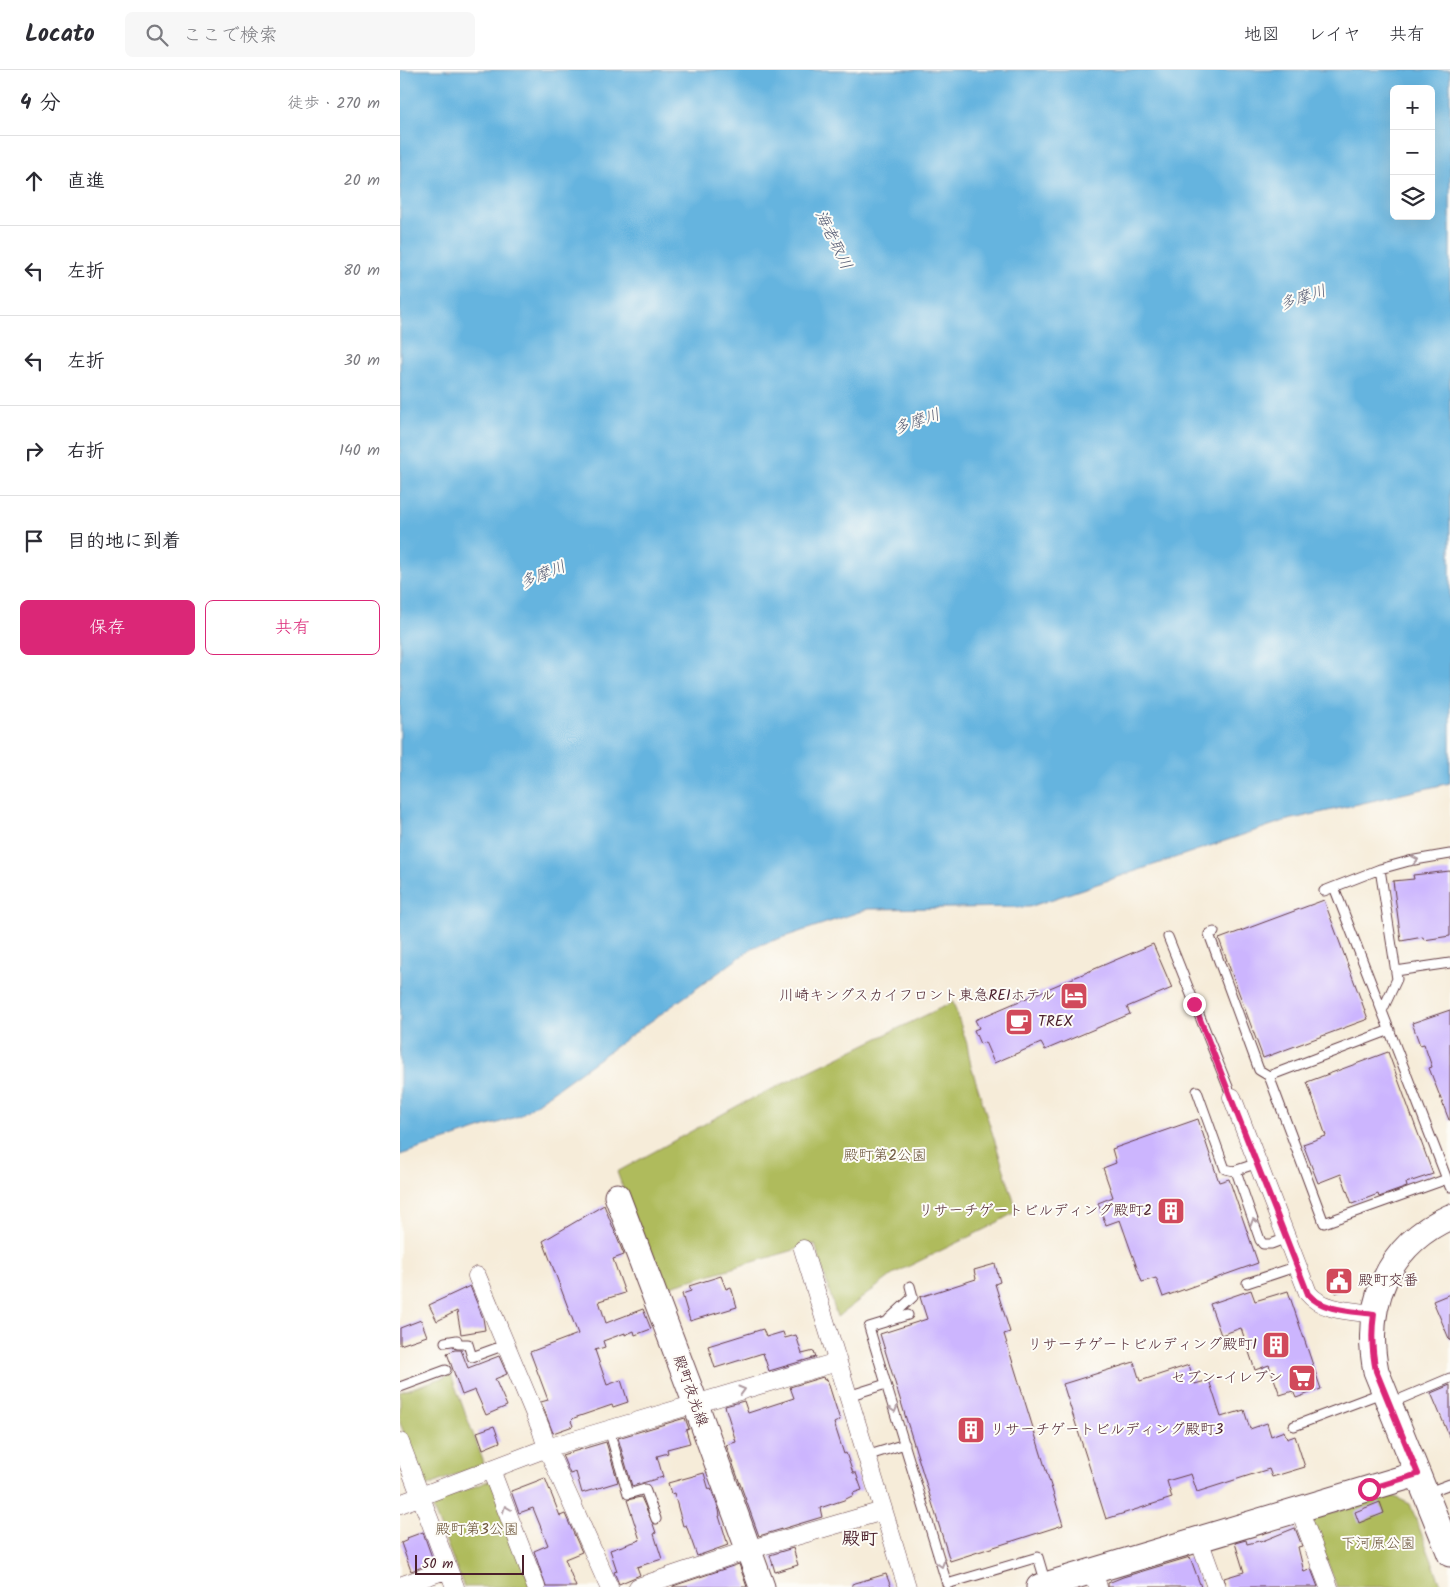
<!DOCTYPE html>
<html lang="ja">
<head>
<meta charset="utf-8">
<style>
	:root { --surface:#fff; --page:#f7f7f7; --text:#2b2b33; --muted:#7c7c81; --line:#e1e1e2; --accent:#db2777 }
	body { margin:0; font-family:Kalam,"Klee One",sans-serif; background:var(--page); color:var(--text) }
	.controls { position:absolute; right:15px; top:15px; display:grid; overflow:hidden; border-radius:8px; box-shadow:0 5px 20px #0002 }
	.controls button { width:45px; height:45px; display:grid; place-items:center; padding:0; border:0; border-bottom:1px solid var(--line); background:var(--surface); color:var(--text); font:25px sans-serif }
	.scale { position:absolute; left:15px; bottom:12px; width:109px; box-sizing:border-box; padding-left:5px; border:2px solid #4a1f2b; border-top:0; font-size:14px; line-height:18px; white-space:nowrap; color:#4a1f2b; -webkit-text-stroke:4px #fdfcf7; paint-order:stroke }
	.stop { position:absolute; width:15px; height:15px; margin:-11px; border:4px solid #db2777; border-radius:50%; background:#fff }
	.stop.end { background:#db2777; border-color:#fff; box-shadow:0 1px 5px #0008 }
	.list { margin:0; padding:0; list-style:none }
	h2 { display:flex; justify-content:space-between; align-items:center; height:65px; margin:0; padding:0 20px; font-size:21px }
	h2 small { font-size:16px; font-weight:400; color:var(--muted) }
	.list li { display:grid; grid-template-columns:32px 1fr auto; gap:15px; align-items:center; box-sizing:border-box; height:90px; padding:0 20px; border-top:1px solid var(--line) }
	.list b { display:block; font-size:19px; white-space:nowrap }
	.list em { font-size:16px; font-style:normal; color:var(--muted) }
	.actions { display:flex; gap:10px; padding:15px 20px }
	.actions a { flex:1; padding:11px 0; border:1px solid var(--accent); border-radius:8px; text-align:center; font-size:18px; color:var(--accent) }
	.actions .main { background:var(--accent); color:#fff }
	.icon { flex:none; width:28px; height:28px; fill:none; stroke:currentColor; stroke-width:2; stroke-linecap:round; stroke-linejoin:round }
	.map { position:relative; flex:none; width:1050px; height:1517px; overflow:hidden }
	header { display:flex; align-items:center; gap:30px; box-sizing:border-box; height:70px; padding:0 25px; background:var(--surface); border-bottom:1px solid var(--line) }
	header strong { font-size:24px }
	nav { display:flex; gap:28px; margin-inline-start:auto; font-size:18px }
	.search { width:350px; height:45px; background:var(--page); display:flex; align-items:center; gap:12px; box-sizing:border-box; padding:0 18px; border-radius:8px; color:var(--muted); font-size:19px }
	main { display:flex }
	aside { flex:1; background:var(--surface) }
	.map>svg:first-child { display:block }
</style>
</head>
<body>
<header>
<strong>Locato</strong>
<div class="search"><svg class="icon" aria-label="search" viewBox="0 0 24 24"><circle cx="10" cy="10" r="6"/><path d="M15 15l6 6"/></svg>ここで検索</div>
<nav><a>地図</a><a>レイヤ</a><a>共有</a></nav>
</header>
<main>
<aside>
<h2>4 分<small>徒歩 · 270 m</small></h2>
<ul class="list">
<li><svg class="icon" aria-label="ahead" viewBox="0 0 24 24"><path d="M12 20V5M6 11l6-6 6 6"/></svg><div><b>直進</b></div><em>20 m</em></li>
<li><svg class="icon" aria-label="left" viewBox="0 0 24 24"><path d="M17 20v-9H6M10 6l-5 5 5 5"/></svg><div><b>左折</b></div><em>80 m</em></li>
<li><svg class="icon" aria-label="left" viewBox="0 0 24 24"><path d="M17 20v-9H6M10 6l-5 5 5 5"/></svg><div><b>左折</b></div><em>30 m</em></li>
<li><svg class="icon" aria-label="right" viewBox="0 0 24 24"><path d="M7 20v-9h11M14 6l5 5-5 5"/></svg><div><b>右折</b></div><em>140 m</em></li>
<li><svg class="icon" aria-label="arrive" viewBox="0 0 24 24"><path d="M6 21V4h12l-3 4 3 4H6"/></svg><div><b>目的地に到着</b></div></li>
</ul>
<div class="actions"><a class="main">保存</a><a>共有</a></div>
</aside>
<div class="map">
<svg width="1050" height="1517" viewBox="0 0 1050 1517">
	<rect width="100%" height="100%" fill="#fdfcf7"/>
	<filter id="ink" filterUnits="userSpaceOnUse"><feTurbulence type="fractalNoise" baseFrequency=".02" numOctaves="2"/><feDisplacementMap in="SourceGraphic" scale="10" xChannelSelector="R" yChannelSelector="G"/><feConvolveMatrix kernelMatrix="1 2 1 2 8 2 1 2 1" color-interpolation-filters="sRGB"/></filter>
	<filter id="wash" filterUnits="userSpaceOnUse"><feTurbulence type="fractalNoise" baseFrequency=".0096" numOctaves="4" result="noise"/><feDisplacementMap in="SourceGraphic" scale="20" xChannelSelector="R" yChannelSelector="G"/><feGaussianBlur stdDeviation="1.12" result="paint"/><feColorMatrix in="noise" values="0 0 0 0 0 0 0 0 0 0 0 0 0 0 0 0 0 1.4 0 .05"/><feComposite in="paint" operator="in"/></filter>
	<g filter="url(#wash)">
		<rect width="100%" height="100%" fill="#f6ecd9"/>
		<path fill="#afbb5c" stroke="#7c6d44" d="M553 932 567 974 571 996 617 1141 589 1157 495 1203 437 1247 415 1174 260 1219 217 1102 339 1035Z
			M51 1305 84 1393 25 1417 0 1353V1322Z
			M93 1409 131 1517H64L31 1434Z
			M991 1425 1010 1434 1042 1517H937L912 1452 915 1448Z"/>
		<path fill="#65b4df" stroke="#586a85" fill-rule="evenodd" d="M0 0H1050V713L884 751 629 837 468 839 354 877 119 1046 0 1085ZM994 19H1031V146H994Z"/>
		<g id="blocks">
			<path fill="#ccb5fe" d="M1050 801V866L1024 870 1023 867 1001 871 993 811 1014 809 1013 805Z
				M924 830 968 949 863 988 819 869Z
				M753 874 772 918 727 937 730 944 645 980 641 973 594 993 585 972 580 974 574 960 579 958 575 950Z
				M1050 940V1050H1049L1029 998 1032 997 1024 974 1020 975 1012 953Z
				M988 982 1033 1104 1006 1113 1007 1117 979 1127 978 1124 952 1134 941 1104 918 1113 903 1074 926 1066 907 1012Z
				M798 1049 819 1112 829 1109 858 1193 763 1227 756 1208 742 1212 720 1150 706 1155 698 1133 713 1127 703 1098 716 1093 712 1079Z
				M204 1135 224 1185 213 1189 225 1223 199 1231 206 1253 243 1239 251 1259 235 1265 234 1261 225 1265V1263L203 1271 205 1277 195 1280 207 1315 221 1310 228 1332 213 1337 212 1335 174 1348 171 1351 173 1356 153 1363 141 1332 148 1330 130 1282 178 1264 143 1171Z
				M595 1194 600 1212 595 1214 610 1262 604 1264 663 1455 550 1491 480 1264 527 1249 520 1227 576 1209 574 1200Z
				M942 1200 949 1218 936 1223 929 1205Z
				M321 1206 326 1219 331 1217 337 1237 290 1251 282 1224 291 1221 289 1216Z
				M70 1216 83 1248 85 1260 61 1264 57 1241 37 1251 29 1235Z
				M851 1220 855 1231 888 1221 921 1319 896 1328 893 1321 880 1325 869 1295 855 1300 841 1258 821 1265 810 1234Z
				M1050 1224V1271L1033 1231Z
				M21 1250 27 1266 0 1275V1258Z
				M363 1259 366 1267 383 1262 385 1268 396 1265 402 1284 414 1281 416 1287 369 1301 363 1283 315 1298 308 1276Z
				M55 1280H61L68 1298 99 1286 107 1304 95 1309 107 1336 86 1345 75 1320 62 1325 47 1283Z
				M734 1292 740 1311 789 1295 795 1314 809 1310 821 1347 844 1340 850 1359 867 1353 871 1366 884 1361 887 1369 895 1366 905 1397 872 1407 869 1399 797 1422 791 1404 767 1411 772 1428 706 1449 663 1314Z
				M423 1307 424 1310 427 1309 440 1350 434 1353 444 1384 446 1383 453 1403H456L462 1420 453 1423 454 1425 444 1430 420 1438 422 1447 359 1466 326 1375 336 1372 325 1336 344 1331 348 1343 394 1328 390 1317Z
				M1050 1315V1368L1031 1323Z
				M285 1348 289 1359 286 1360 290 1373 267 1379 268 1383 257 1386 263 1407 232 1416 218 1368Z
				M94 1356 100 1372 83 1379 77 1362Z
				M206 1372 218 1412 182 1423 176 1402 170 1404 162 1385Z
				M304 1403 309 1420 311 1419 319 1440 320 1446H319L328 1475 297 1486 286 1455 283 1456 274 1423 271 1424 268 1413Z
				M145 1408 160 1446 165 1444 182 1482 165 1489 176 1517H146L134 1481 148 1475 133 1438 119 1443 111 1421Z
				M241 1427 253 1454 256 1463 254 1464 262 1489 237 1497 240 1505 219 1514 214 1502 217 1501 210 1480 240 1470 227 1430Z
				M980 1432 984 1443 959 1453 955 1442Z
				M895 1458 902 1476 898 1477 904 1502 911 1499 918 1517H826L824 1508 844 1502 835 1473 846 1470 847 1474 859 1471 860 1472Z
				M23 1462 34 1493 11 1501 1 1473 8 1470 7 1468Z
				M393 1478 398 1495 375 1502 370 1485Z
				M790 1487 801 1517H708V1513L723 1507Z
				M339 1494 347 1517H273V1516Z
				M486 1504 491 1517H452V1514Z"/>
		</g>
	</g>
	<g filter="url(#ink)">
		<use href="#blocks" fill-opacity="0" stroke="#643e45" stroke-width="1"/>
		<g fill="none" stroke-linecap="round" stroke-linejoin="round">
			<defs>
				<path id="lane" d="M980 799 997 909 982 941
					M934 817 980 799 1009 791 1050 784
					M924 821 934 817 1050 1117
					M814 862 809 864 859 1000 869 1006 990 960
					M768 867 832 1027
					M996 901 1050 893
					M869 1006 924 1153 1047 1109
					M797 1021 825 1099 834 1101 858 1093
					M836 1101 860 1170 863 1174H871L887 1168
					M847 1213 898 1196
					M489 1249 513 1227 510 1216
					M45 1272 57 1270 58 1274H68L72 1287 105 1275
					M486 1314 469 1257 508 1245
					M0 1317 46 1300
					M448 1326 486 1314 547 1514 638 1487 646 1514
					M991 1333 1050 1308
					M894 1356 984 1322
					M209 1360 228 1424 245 1419 256 1449
					M466 1386 505 1374
					M1026 1423 1050 1414"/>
				<path id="street" d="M832 1027 908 1223C922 1241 953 1241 974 1244
					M403 1179 507 1517
					M77 1206 141 1359 147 1378 209 1517
					M0 1372 55 1517
					M91 1400 136 1517
					M0 1434 147 1378 437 1292
					M899 1439 929 1517
					M799 1470 816 1517
					M693 1501 698 1517
					M0 1516 48 1499
					M238 1517 348 1480 483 1441"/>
				<path id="secondary" d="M217 1126 292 1324 362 1517
					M1050 1147C987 1175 963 1236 976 1301L1050 1484
					M639 1517 1017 1404"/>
			</defs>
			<use href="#lane" stroke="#643e45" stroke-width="11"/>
			<use href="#street" stroke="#643e45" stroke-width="19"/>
			<use href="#secondary" stroke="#643e45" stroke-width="27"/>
			<use href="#lane" stroke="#fff" stroke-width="9"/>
			<use href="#street" stroke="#fff" stroke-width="18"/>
			<use href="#secondary" stroke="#fff" stroke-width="25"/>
		</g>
		<defs><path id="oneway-chevron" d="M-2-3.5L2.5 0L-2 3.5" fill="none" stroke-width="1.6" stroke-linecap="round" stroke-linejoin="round" transform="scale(1.25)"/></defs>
		<g stroke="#ae9aa0">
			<use href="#oneway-chevron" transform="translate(1015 790) rotate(-10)"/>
			<use href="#oneway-chevron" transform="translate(854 1152) rotate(-109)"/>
			<use href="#oneway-chevron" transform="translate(342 1320) rotate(-16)"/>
			<use href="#oneway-chevron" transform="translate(494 1339) rotate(73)"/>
			<use href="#oneway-chevron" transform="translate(106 1439) rotate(-111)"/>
			<use href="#oneway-chevron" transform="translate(541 1494) rotate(73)"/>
		</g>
	</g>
	<g fill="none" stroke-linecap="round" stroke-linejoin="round" filter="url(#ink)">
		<path stroke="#db2777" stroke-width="6" d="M794 934 908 1224C922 1241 953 1241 974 1244 971 1264 972 1282 976 1301L1018 1404 969 1419"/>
	</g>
	<defs>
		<symbol id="hotel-square" viewBox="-11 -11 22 22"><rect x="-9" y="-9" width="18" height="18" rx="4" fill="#d1495b" stroke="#fdfcf7"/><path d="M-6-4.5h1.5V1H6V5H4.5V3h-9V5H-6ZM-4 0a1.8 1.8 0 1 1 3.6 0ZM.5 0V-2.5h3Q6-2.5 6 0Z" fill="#fff"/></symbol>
		<symbol id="cafe-square" viewBox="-11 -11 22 22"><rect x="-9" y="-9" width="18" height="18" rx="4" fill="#d1495b" stroke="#fdfcf7"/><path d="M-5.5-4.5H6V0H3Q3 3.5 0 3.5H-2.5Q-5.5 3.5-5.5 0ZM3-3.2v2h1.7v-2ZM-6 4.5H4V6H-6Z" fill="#fff"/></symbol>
		<symbol id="building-square" viewBox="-11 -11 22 22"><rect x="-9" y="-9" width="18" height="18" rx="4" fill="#d1495b" stroke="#fdfcf7"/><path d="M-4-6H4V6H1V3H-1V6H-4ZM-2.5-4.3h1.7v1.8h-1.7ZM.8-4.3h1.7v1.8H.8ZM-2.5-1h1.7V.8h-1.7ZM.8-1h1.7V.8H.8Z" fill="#fff"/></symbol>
		<symbol id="civic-square" viewBox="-11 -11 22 22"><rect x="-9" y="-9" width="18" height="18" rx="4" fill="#d1495b" stroke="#fdfcf7"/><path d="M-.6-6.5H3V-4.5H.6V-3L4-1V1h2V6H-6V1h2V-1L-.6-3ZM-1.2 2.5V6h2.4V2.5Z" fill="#fff"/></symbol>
		<symbol id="supermarket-square" viewBox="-11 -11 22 22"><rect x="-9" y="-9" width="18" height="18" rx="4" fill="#d1495b" stroke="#fdfcf7"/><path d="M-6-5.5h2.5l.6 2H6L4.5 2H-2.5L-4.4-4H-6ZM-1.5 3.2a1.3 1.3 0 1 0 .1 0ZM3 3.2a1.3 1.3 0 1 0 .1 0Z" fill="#fff"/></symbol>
	</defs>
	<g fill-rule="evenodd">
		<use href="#hotel-square" x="658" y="910" width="32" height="32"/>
		<use href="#cafe-square" x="603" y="936" width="32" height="32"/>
		<use href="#building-square" x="755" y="1125" width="32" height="32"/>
		<use href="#civic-square" x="923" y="1195" width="32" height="32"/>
		<use href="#building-square" x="860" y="1259" width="32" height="32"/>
		<use href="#supermarket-square" x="886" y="1292" width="32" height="32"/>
		<use href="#building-square" x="555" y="1344" width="32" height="32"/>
	</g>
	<g text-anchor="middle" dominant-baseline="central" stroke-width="4" stroke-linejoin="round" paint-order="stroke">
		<g font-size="15" fill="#4a1f2b" stroke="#fdfcf7" text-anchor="end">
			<text x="655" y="926">川崎キングスカイフロント東急REIホテル</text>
			<text x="638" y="952" text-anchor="start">TREX</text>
			<text x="752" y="1141">リサーチゲートビルディング殿町2</text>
			<text x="958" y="1211" text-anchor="start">殿町交番</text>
			<text x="857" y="1275">リサーチゲートビルディング殿町1</text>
			<text x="883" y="1308">セブン-イレブン</text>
			<text x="590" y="1360" text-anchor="start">リサーチゲートビルディング殿町3</text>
		</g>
		<g font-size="15" fill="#6d563c" stroke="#fdfcf7">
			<text x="485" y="1086">殿町第2公園</text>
			<text x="77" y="1460">殿町第3公園</text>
			<text x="978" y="1474">下河原公園</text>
		</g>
		<g font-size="15" fill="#4a1f2b" stroke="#fdfcf7">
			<text transform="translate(290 1321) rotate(70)">殿町夜光線</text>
		</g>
		<g font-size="16" font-style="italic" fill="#555b73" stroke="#fdfcf7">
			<text transform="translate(433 170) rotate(64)">海老取川</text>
			<text transform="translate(903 228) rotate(-18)">多摩川</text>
			<text transform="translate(517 352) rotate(-19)">多摩川</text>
			<text transform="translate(143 505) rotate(-22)">多摩川</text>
		</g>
		<g font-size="18" font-weight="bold" fill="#4a1f2b" stroke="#fdfcf7">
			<text x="460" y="1469">殿町</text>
		</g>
	</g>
</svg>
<div class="controls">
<button>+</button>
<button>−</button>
<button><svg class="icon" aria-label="layers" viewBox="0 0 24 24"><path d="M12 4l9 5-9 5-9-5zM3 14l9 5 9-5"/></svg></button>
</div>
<div class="scale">50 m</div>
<div class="stop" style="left:969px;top:1419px"></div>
<div class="stop end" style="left:794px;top:934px"></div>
</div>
</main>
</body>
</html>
